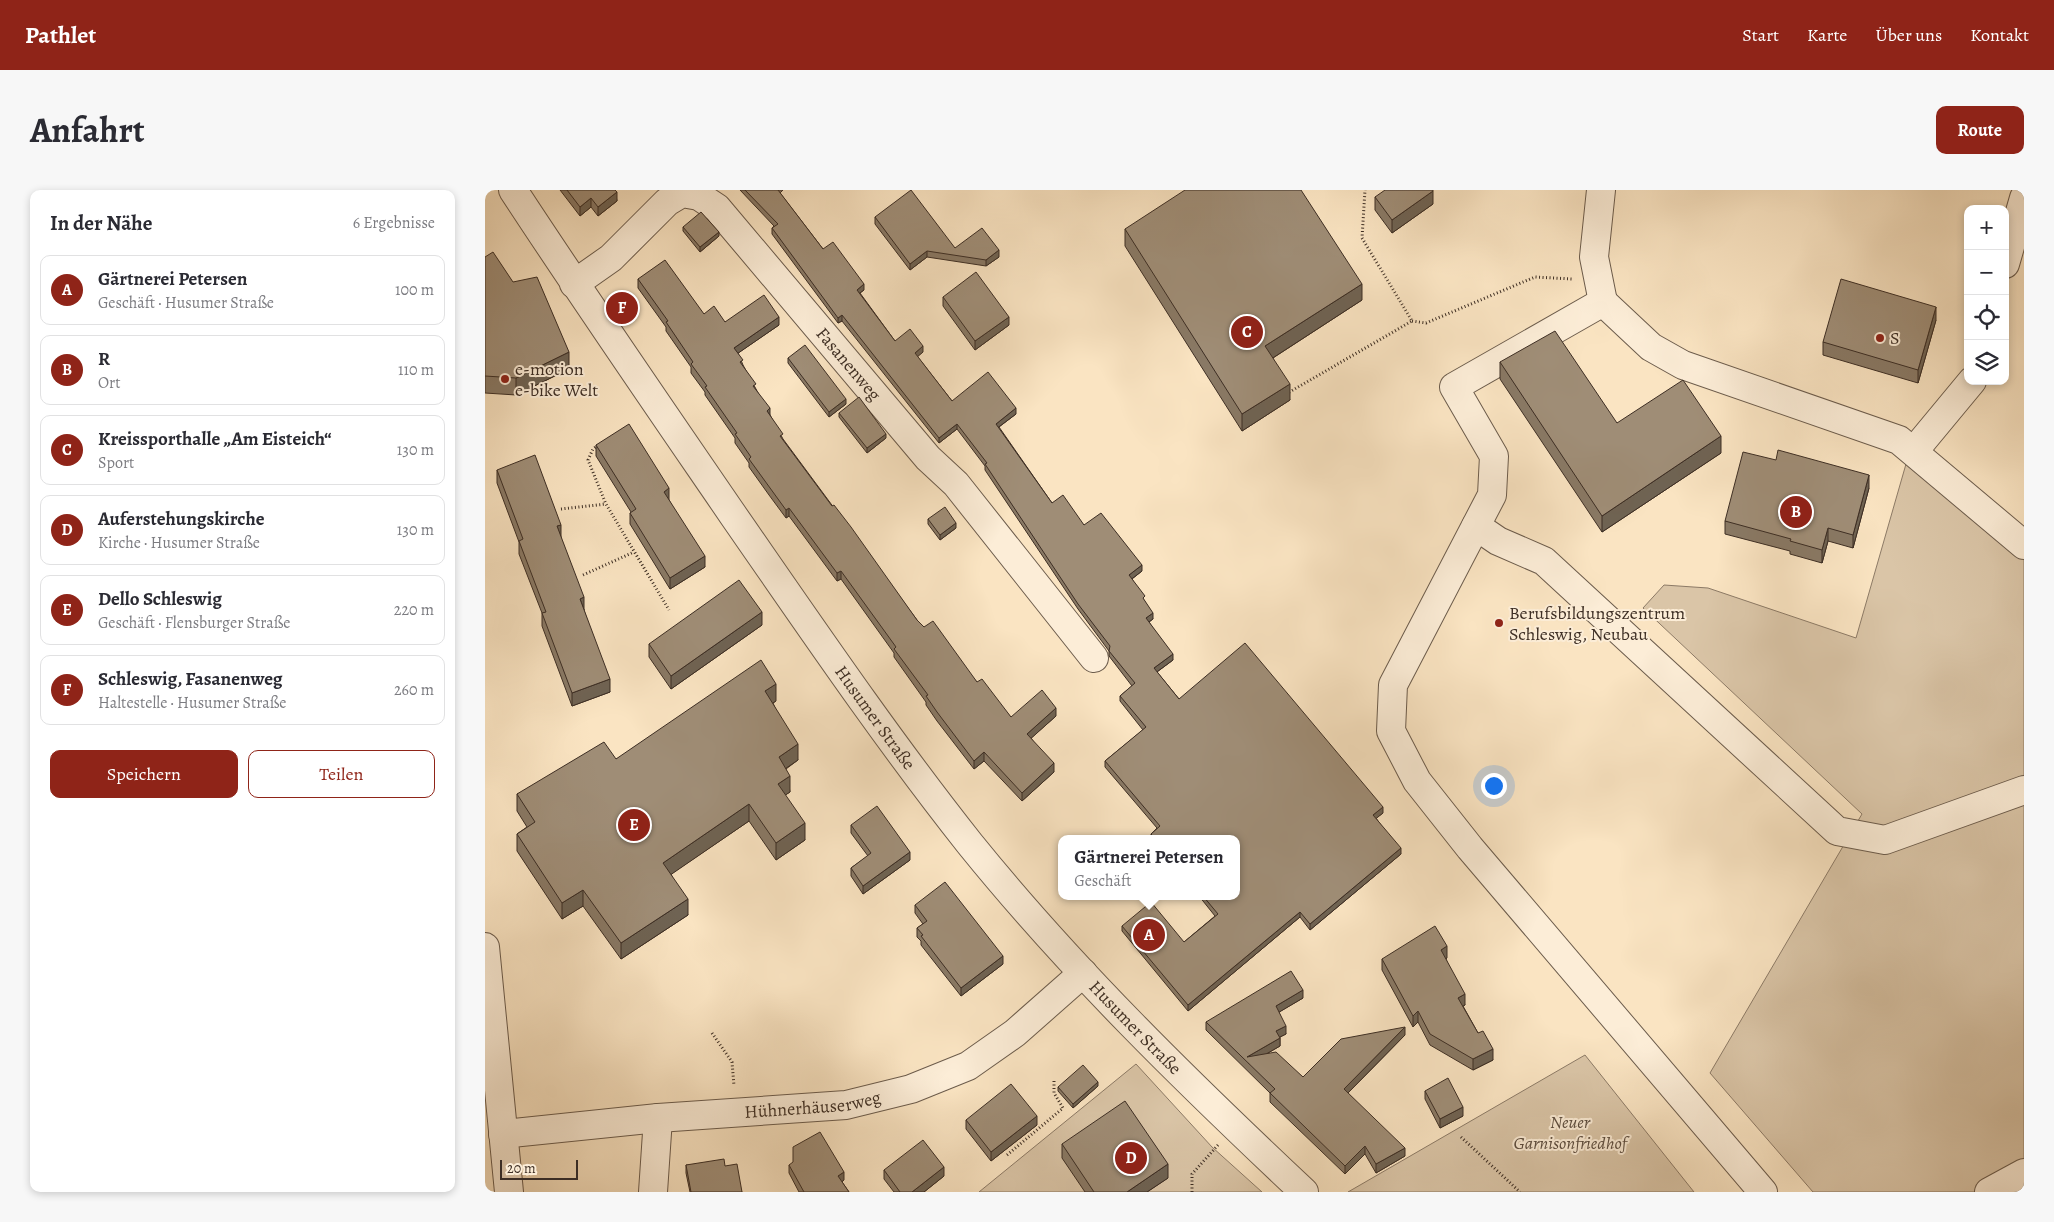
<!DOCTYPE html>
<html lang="de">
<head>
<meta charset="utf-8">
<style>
	:root { --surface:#fff; --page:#f7f7f7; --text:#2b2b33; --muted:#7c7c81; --line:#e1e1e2; --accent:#8f2418 }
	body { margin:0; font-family:Alegreya,serif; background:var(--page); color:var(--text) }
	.controls { position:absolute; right:15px; top:15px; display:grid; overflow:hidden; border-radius:10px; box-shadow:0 2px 8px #0003 }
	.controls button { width:45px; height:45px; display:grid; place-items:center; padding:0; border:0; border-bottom:1px solid var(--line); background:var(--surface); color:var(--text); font:25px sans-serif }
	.scale { position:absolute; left:15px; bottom:12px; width:78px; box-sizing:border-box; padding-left:5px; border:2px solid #3d2e24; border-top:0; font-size:14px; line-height:18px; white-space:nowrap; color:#3d2e24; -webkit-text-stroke:4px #fcedd7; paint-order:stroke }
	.you { position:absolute; left:1008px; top:595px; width:18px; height:18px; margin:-12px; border:4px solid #fff; border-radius:50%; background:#1a73e8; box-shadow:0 0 0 8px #1a73e833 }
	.badge { display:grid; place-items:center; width:32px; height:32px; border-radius:50%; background:var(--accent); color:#fff; font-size:16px; font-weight:700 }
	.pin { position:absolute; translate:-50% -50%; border:2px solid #fff; box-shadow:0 1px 5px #0006 }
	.popup { position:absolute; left:573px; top:645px; width:182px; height:65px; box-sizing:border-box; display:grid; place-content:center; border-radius:10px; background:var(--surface); filter:drop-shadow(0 1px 4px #0005); font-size:16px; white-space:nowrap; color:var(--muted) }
	.popup b { font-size:19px; color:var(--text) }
	.popup::after { content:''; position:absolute; left:50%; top:100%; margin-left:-10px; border:10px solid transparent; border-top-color:var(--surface) }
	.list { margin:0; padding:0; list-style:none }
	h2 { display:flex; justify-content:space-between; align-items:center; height:65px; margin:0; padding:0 20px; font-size:21px }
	h2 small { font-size:16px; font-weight:400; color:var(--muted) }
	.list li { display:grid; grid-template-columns:32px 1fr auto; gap:15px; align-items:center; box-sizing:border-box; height:70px; margin:0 10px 10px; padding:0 10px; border:1px solid var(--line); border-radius:10px }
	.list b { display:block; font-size:19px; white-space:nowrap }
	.list p { margin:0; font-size:16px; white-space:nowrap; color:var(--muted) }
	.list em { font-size:16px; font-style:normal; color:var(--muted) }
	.actions { display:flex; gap:10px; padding:15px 20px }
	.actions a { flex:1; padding:11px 0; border:1px solid var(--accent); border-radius:10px; text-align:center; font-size:18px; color:var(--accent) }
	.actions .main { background:var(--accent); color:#fff }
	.icon { flex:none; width:28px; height:28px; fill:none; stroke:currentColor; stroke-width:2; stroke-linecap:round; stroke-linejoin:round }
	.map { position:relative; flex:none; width:1539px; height:1002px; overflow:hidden; border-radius:10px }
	header { display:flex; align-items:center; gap:30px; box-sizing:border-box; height:70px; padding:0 25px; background:var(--accent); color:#fff }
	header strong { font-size:24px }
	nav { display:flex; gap:28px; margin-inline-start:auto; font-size:18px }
	.intro { display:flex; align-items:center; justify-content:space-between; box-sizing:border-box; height:120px; padding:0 30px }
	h1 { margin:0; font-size:35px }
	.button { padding:12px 22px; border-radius:10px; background:var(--accent); color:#fff; font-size:18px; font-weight:700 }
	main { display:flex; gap:30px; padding:0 30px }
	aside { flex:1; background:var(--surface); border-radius:10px; box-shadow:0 2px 8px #0003 }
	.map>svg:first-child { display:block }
</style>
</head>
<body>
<header>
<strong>Pathlet</strong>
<nav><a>Start</a><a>Karte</a><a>Über uns</a><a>Kontakt</a></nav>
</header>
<div class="intro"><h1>Anfahrt</h1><a class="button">Route</a></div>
<main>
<aside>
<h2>In der Nähe<small>6 Ergebnisse</small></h2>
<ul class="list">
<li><span class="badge">A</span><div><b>Gärtnerei Petersen</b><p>Geschäft · Husumer Straße</p></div><em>100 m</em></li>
<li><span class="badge">B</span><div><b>R</b><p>Ort</p></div><em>110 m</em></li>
<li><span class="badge">C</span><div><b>Kreissporthalle „Am Eisteich“</b><p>Sport</p></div><em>130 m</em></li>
<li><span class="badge">D</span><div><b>Auferstehungskirche</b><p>Kirche · Husumer Straße</p></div><em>130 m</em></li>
<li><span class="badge">E</span><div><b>Dello Schleswig</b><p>Geschäft · Flensburger Straße</p></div><em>220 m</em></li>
<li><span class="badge">F</span><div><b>Schleswig, Fasanenweg</b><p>Haltestelle · Husumer Straße</p></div><em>260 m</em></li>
</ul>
<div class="actions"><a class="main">Speichern</a><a>Teilen</a></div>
</aside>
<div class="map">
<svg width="1539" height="1002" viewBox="0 0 1539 1002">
	<rect width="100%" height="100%" fill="#fae4c2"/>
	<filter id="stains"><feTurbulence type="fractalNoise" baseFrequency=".004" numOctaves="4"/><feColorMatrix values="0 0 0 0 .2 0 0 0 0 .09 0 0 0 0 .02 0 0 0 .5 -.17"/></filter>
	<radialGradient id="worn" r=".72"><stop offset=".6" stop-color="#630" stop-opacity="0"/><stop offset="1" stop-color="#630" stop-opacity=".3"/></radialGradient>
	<path fill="#dac5a7" stroke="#8c7a66" d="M1421 274 1539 367V1002H1328L1225 883 1377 624 1158 418 1179 395 1223 398 1371 448Z
		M1100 865 1209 1002H863Z
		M651 874 727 957 777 1002H494Z"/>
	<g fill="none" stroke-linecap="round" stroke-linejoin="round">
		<defs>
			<g id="minor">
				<path id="s1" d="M28 0C100 110 174 217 248 325 325 436 401 548 485 654 586 779 702 892 819 1002"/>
				<path d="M1116 0 1109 67 1118 112"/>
				<path d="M1520 74 1539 8"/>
				<path id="s2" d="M89 94 126 68 182 12 197 3 214 6 232 18 443 268 471 294 609 468"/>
				<path d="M1429 261 1487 191"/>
				<path d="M991 336 1013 351 1059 371 1352 641 1400 650 1539 600"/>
				<path d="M0 757 24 1002"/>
				<path id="s3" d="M18 944 173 928 361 915 426 899 483 876 530 843 598 783"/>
				<path d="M168 1002 173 928"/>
				<path d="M1278 1002 985 658 932 591 906 541 908 495 1007 305 1009 266 969 197 1118 112 1166 157 1198 175 1414 250 1539 355"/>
				<path d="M1504 1002 1539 983"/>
			</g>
		</defs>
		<use href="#minor" stroke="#6c5c4c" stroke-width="30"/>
		<path stroke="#3d2e24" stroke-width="3" stroke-dasharray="1 2.5" stroke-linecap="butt" d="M927 131 941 133 1050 87 1087 89
			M801 204 927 131 877 48 880 0
			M113 255 108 259 103 270 121 314 184 420
			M76 319 121 314
			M98 385 149 362
			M227 843 247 872 249 896
			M976 947 1035 1002
			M522 965 578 918 569 903V891
			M707 1002V984L733 955"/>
		<use href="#minor" stroke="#fcedd7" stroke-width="28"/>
	</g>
	<path fill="#897965" stroke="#3d2e24" d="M75 0H130L132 11 113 26 106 17 95 26Z
		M255 0H298L295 3 338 59 379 100 375 103 410 151 438 162 432 166 467 211 531 224 514 237 567 313 599 335 657 381 647 389 660 412 668 429 664 432 688 470 672 482 694 509 898 623 891 628 916 664 825 740 815 727 703 821 637 741V736L699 752 730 726 714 706H752V649H666V644L672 638 620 577V571L658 540 635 511V506L647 496 624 466V461L593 419 500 280V276L472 239 454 253 357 131 353 133 287 44V38L289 36Z
		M890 7 948 14 907 43 890 20Z
		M390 27 470 58 514 67 501 76 442 67 425 80 390 34Z
		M198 37 234 46 215 62 198 41Z
		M640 39 877 110 788 168 805 210 757 241 640 56Z
		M0 67 84 179 31 205 0 203Z
		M153 89 219 124 240 132 294 135 253 163 258 175 298 249 432 430 526 527 571 526 546 548 569 582 537 611 499 571 489 579 452 531 441 515V512L409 467V463L356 389 352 391 304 326 301 328 284 305 264 277V273L250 253V248L220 205V202L206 183V177L181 141V137L153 98Z
		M458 107 524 135 490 160 458 116Z
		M1451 130 1433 193 1338 165V152Z
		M303 168 361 214 344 227 303 173Z
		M1015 172 1132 233 1236 263 1117 342 1015 189Z
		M354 223 401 248 382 263 354 227Z
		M111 255 184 309V310L220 377 185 399 145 334V323L146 322 111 266Z
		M12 280 76 348 125 502 87 516 57 436V423L34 364V352L12 293Z
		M1384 298 1368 358 1343 351 1337 373 1305 364V361L1240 344V331Z
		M443 329 471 338 455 350 443 334Z
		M277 435 186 499 164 467V454Z
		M291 511 288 513 313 570 301 579 305 602 300 605 320 650 291 670 264 631 186 684 203 725 136 769 98 716 77 729 32 661V644L42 637 32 621V604L131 569Z
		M366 635 425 670 378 704 366 686V678L383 666 366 643Z
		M430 715 518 774 476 806 436 755V751L432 747V738L438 734 430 723Z
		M962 768 961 769 980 815 978 816 1008 870 988 880 945 855 933 832 928 837 897 780V769Z
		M818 808 794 822 801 844 795 847V856L783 863 818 887 920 845 863 903 920 966 891 983 880 964 860 984 785 912V903L721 840V832Z
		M613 896 588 918 573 901V897Z
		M940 901 978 926 955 938 940 909Z
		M481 930 552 935 506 971 481 939Z
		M577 954 683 988 662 1002H600L577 968Z
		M201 975 240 976 257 1002H205L201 983Z
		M304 975 359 990 357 992 364 1002H314L304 983Z
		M399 980 459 986 439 1002H409L399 989Z"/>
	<path fill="#6f6353" stroke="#3d2e24" d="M948 1V14L907 43V30Z
		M132 2V11L113 26V17Z
		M106 8V17L95 26V17Z
		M234 42V46L215 62V57Z
		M514 60V67L501 76V70Z
		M442 61V67L425 80V74Z
		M379 94V100L372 105V100Z
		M877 94V110L780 173V156Z
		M1451 117V130L1433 193V180Z
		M357 125V131L353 133V128Z
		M294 127V135L249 166V158Z
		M524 127V135L490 160V151Z
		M438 156V162L430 169V163Z
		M84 162V179L31 205V188Z
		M805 194V210L757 241V224Z
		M361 209V214L344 227V222Z
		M285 218V227L282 221Z
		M531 218V224L511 239V234Z
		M472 234V239L454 253V248Z
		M401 244V248L382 263V258Z
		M1236 246V263L1117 342V326Z
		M1384 285V298L1368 358V345Z
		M184 298V309L179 313V302Z
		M304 318V326L301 328V320Z
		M471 333V338L455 350V345Z
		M76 335V348L72 336Z
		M1343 338V351L1337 373V360Z
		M220 366V377L185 399V388Z
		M657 375V381L644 391V385Z
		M356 381V389L352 391V383Z
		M99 407V420L95 409Z
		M277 422V435L186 499V486Z
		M668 423V429L661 434V428Z
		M688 464V470L669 484V478Z
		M125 489V502L87 516V503Z
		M291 494V511L280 518V501Z
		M571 518V526L542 552V544Z
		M313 554V570L294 583V567Z
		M499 562V571L489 579V571Z
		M569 573V582L537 611V603Z
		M305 586V602L293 610V594Z
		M264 614V631L178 690V673Z
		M898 617V623L888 631V625Z
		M320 633V650L291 670V653Z
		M916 658V664L825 740V734Z
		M425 662V670L378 704V696Z
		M98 700V716L77 729V713Z
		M203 709V725L136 769V753Z
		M815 722V727L703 821V815Z
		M962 756V768L956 771V760Z
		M518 766V774L476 806V798Z
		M818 800V808L791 824V816Z
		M980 804V815L973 819V808Z
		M933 821V832L928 837V826Z
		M801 836V844L791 849V841Z
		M920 837V845L859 907V899Z
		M795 848V856L764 874 762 867Z
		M1008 859V870L988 880V869Z
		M613 892V896L588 918V914Z
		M978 917V926L955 938V929Z
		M552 926V935L506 971V962Z
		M880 956V964L860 984V976Z
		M920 958V966L891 983V974Z
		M683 974V988L662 1002H642Z
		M459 977V986L439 1002H427Z
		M359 982V990L353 995V986Z"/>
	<path fill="#9f8d76" stroke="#3d2e24" d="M82 0H130L132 2 113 17 106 8 95 17Z
		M260 0H293L338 59 348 52 379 94 372 100 410 151 425 139 438 156 430 163 467 211 503 182 531 218 511 234 567 313 578 305 599 335 616 323 657 375 644 385 660 406 658 408 668 423 661 428 688 464 669 478 694 509 760 453 898 617 888 625 916 658 825 734 815 722 703 815 637 736 666 712 699 752 733 724 718 706H752V649H671L666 644 675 636 620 571 661 537 635 506 650 493 624 461 625 456 593 414 500 274 502 273 472 234 454 248 357 125 353 128 287 38 293 34Z
		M426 0 470 58 497 38 514 60 501 70 442 61 425 74 390 27Z
		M700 0H816L877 94 780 156 805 194 757 224 640 39Z
		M900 0H948V1L907 30 890 7Z
		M216 22 234 42 215 57 198 37Z
		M8 62 28 92 52 87 84 162 31 188 0 186V67Z
		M180 70 219 124 229 116 240 132 279 105 294 127 249 158 258 170 255 172 271 194 268 196 285 218 282 221 298 244 295 246 347 316 349 315 366 337 432 430 439 437 448 431 492 492 497 489 526 527 557 500 571 518 542 544 569 573 537 603 499 562 489 571 452 522 441 506 443 505 409 459 411 457 356 381 352 383 304 318 301 320 264 269 266 267 250 244 252 243 220 197 222 196 206 174 208 172 181 132 183 131 153 89Z
		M491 82 524 127 490 151 458 107Z
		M1356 89 1451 117 1433 180 1338 152Z
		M1070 141 1132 233 1198 190 1236 246 1117 326 1015 172Z
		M320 155 361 209 344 222 303 168Z
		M374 207 401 244 382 258 354 223Z
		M144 234 184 298 179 302 220 366 185 388 145 323 151 319 111 255Z
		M1293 260 1384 285 1368 345 1343 338 1337 360 1305 351 1306 349 1240 331 1258 262 1291 270Z
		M50 265 76 335 72 336 99 407 95 409 125 489 87 503 57 423 61 422 34 351 38 349 12 280Z
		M460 317 471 333 455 345 443 329Z
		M254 390 277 422 186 486 164 454Z
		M276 470 291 494 280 501 313 554 294 567 305 586 293 594 320 633 291 653 264 614 178 673 203 709 136 753 98 700 77 713 32 644 50 632 32 604 119 552 131 569Z
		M392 616 425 662 378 696 366 678 386 663 366 635Z
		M460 692 518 766 476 798 436 746 438 745 432 738 442 731 430 715Z
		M950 736 962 756 956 760 980 804 973 808 993 843 998 841 1008 859 988 869 945 844 933 821 928 826 897 769Z
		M806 781 818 800 791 816 801 836 791 841 795 848 762 867 791 862 818 887 856 849 920 837 859 899 920 958 891 974 880 956 860 976 785 903 790 899 721 832Z
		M598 875 613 892 588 914 573 897Z
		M963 888 978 917 955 929 940 901Z
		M526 894 552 926 506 962 481 930Z
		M640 911 683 974 642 1002H609L577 954Z
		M335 942 359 982 353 986 364 1002H319L304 975 308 972V957Z
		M438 950 459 977 427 1002H415L399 980Z
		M239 969 240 976 252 974 257 1002H206L201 975Z"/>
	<g fill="#8f2418" stroke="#fcedd7" stroke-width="2">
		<circle cx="1395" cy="148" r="5"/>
		<circle cx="20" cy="189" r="5"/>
		<circle cx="1014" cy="433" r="5"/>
	</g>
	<g text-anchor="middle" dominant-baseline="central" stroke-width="4" stroke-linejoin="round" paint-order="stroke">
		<g font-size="18" fill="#3d2e24" stroke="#fcedd7" text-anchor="start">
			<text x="1405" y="148">S</text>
			<text x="30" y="179">e-motion<tspan x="30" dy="21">e-bike Welt</tspan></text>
			<text x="1024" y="423">Berufsbildungszentrum<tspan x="1024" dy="21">Schleswig, Neubau</tspan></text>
		</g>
		<g font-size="18" fill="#3d2e24" stroke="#fcedd7">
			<text stroke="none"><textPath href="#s2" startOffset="385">Fasanenweg</textPath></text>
			<text stroke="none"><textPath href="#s1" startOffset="640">Husumer Straße</textPath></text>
			<text stroke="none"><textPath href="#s1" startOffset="1045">Husumer Straße</textPath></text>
			<text stroke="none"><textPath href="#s3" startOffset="311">Hühnerhäuserweg</textPath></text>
		</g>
		<g font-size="18" font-style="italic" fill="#5c4c3e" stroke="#fcedd7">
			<text x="1085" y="932">Neuer<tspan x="1085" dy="21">Garnisonfriedhof</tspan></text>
		</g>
	</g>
	<rect width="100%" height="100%" filter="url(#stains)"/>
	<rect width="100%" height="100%" fill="url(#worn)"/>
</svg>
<div class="controls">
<button>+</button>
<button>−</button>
<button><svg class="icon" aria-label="locate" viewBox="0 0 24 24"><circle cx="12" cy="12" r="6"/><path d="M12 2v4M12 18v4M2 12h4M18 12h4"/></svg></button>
<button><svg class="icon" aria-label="layers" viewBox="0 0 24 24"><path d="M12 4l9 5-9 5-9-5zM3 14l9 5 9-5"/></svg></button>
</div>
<div class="scale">20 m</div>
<div class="you"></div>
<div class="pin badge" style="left:664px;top:745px">A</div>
<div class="popup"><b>Gärtnerei Petersen</b>Geschäft</div>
<div class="pin badge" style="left:1311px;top:322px">B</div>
<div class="pin badge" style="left:762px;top:142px">C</div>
<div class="pin badge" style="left:646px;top:968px">D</div>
<div class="pin badge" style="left:149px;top:635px">E</div>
<div class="pin badge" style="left:137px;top:118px">F</div>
</div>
</main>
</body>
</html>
